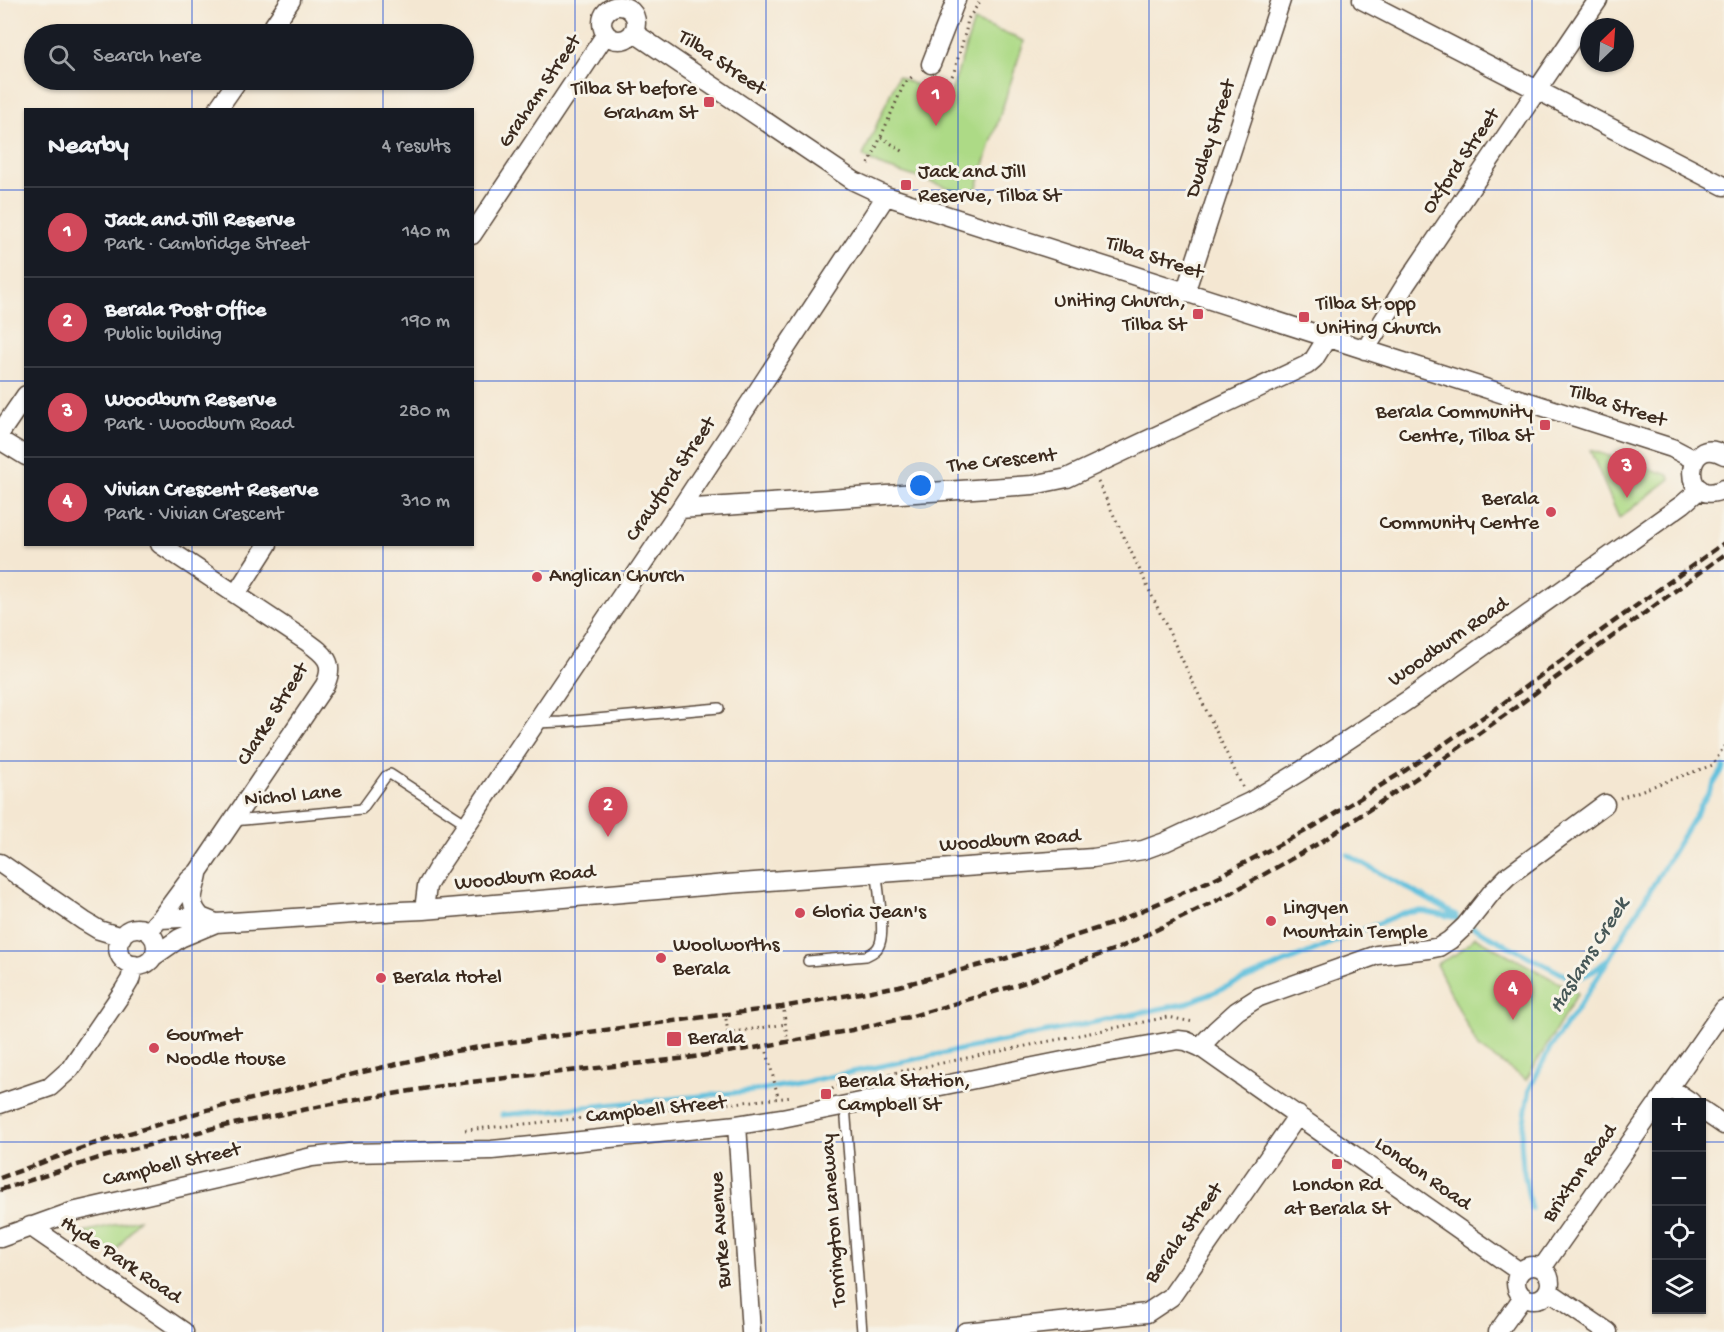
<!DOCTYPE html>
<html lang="en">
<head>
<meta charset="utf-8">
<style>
	:root { --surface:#171b24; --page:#20242c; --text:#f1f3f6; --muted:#9ea1a6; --line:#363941; --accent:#d1495b }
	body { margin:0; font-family:"Gochi Hand",sans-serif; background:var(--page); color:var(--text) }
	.controls { position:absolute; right:18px; bottom:18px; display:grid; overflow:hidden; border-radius:0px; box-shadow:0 2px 4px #0004 }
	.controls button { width:54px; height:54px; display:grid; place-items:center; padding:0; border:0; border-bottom:2px solid var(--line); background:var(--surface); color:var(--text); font:30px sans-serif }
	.compass { position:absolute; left:1580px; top:18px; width:54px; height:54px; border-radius:50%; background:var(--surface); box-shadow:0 2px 4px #0004; rotate:25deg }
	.you { position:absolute; left:921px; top:486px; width:21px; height:21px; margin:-15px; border:4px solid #fff; border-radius:50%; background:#1a73e8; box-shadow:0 0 0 9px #1a73e833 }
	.badge { display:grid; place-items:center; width:39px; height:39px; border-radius:50%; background:var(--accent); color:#fff; font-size:20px; font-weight:700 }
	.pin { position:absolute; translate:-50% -50px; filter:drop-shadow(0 2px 3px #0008) }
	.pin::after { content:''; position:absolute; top:32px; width:21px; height:18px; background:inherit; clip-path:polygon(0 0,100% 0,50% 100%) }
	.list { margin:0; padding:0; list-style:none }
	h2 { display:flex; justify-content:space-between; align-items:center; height:78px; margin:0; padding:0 24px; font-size:26px }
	h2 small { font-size:20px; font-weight:400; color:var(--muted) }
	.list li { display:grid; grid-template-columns:39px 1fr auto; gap:18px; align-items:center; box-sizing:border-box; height:90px; padding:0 24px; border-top:2px solid var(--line) }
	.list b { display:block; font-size:22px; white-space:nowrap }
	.list p { margin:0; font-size:20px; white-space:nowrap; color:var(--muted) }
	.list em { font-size:20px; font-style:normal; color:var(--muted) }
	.icon { flex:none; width:33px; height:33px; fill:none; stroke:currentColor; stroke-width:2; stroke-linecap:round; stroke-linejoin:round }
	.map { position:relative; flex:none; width:1724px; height:1332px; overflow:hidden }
	.search { position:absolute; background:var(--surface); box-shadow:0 2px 4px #0004; left:24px; top:24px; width:450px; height:66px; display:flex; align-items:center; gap:15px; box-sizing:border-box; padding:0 21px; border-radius:33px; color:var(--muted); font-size:22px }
	.panel { position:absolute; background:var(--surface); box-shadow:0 2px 4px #0004; left:24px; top:108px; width:450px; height:438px; border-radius:0px }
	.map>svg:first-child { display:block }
</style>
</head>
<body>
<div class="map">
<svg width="1724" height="1332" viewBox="0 0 1724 1332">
	<rect width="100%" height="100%" fill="#f7f3e8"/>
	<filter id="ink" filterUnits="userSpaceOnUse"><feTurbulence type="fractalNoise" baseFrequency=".0167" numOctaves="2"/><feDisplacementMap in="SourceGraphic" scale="12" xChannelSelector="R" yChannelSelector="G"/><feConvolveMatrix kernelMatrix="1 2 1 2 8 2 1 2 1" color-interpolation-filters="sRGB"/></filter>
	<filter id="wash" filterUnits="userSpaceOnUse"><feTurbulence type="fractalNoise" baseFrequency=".008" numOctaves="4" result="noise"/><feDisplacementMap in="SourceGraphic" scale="24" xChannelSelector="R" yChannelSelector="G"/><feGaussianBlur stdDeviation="1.35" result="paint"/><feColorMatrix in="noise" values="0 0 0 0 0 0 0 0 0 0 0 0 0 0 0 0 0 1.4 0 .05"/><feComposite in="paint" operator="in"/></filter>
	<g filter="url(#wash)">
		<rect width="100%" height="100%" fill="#f4e7d2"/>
		<path fill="#adda86" stroke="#748252" stroke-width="1.5" d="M974 21 1024 41 974 196 878 165 863 156 898 76 919 87 950 96Z
			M1590 450 1669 475 1670 479 1619 518Z
			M1475 937 1578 993 1526 1080 1478 1047 1436 964 1458 953Z
			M139 1219 114 1254 83 1232Z"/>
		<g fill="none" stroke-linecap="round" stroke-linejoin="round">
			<path stroke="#5ec0dd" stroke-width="5" d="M1348 855 1456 915
				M502 1115 753 1091 794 1084 1188 1003 1403 913 1422 911 1453 917 1572 979C1588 977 1598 968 1610 957
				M1531 1209 1523 1167 1521 1139 1530 1088 1549 1050 1590 990 1724 767"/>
		</g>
	</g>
	<g filter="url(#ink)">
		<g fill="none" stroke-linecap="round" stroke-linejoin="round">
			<defs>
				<path id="service" d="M535 723 562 722 719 708
					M233 821 362 809 386 776 390 774 467 824
					M808 961 866 956C873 953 878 950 880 943 885 929 878 890 877 874
					M845 1105 862 1332"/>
				<path id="minor" d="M1362 0 1724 186
					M602 23a17 17 0 1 1 34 0a17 17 0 1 1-34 0Z
					M633 32 854 181 886 196 1672 448 1695 460
					M268 34 291 0
					M931 64 956 0
					M217 110 238 80
					M472 235 606 34
					M1185 293 1281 0
					M1365 350 1406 284 1598 0
					M0 433 26 395
					M0 440 26 456
					M1724 455C1684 432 1679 510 1724 489
					M680 509 1033 485 1067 478 1307 365 1314 359 1327 338
					M236 594 268 544
					M0 863 84 921 99 930 122 937
					M198 874C195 892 186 901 201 917
					M424 910 427 886 437 869 680 509 886 196
					M160 919 189 880 198 872 325 685C336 662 324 654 306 641L160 544
					M155 924 160 919 201 917 216 923
					M118 947a19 19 0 1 1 38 0a19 19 0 1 1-38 0Z
					M154 956 180 938 216 923 400 911 424 910 727 884 1093 858 1143 850 1165 842 1250 802 1301 771 1408 700 1683 504 1700 489
					M1200 1047 1216 1030 1237 1011 1259 997 1377 955 1429 949 1439 947 1450 940 1465 926 1492 892 1508 876 1605 804
					M1670 1088 1691 1102
					M1659 1102 1724 1009
					M0 1104 50 1087 70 1069 124 990 130 980 134 965
					M1702 1110 1724 1125
					M737 1125 751 1332
					M30 1226 184 1332
					M0 1238 72 1212 312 1157 349 1153 492 1150 522 1147 737 1125 782 1118 1093 1055 1178 1040 1186 1041 1200 1047 1520 1272
					M1516 1283a17 17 0 1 1 34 0a17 17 0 1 1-34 0Z
					M1542 1268 1656 1106
					M1548 1291 1608 1332
					M965 1332 1147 1313 1171 1297 1298 1115
					M1498 1332 1523 1297"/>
			</defs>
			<use href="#service" stroke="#574639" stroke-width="12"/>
			<use href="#minor" stroke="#574639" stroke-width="21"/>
			<path stroke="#574639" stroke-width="3" stroke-dasharray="1.5 4.5" stroke-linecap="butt" d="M934 114 954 72 966 30 968 19 981 0
				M881 137 904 152
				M869 164 904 84 913 76
				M1098 482 1243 788
				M1620 798 1713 765 1724 746
				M784 1011 787 1038
				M726 1019 730 1047
				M728 1033 786 1024
				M767 1052 778 1097
				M832 1089 844 1083 1168 1017 1193 1022
				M465 1130 793 1097"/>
			<use href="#service" stroke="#fff" stroke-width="9"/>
			<use href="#minor" stroke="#fff" stroke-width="18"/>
			<path stroke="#3b2a1e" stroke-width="4.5" stroke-dasharray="9 4.5" stroke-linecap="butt" d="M0 1178 93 1144 207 1110 328 1080 449 1052 512 1042 782 1007 899 986 1004 959 1111 924 1214 879 1313 827 1406 770 1498 707 1605 628 1724 543
				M0 1190 99 1158 214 1128 332 1104 453 1084 687 1058 754 1048 852 1030 909 1017 1017 985 1121 947 1224 897 1321 842 1415 779 1505 715 1724 555"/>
		</g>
	</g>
	<path fill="none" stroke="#1d4ed8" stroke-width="1.5" stroke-opacity="0.55" d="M192 0V34M383 0V34M575 0V1332M766 0V1332M958 0V1332M1149 0V1332M1341 0V1332M1532 0V1332M192 80V110M383 80V110M0 190H26M472 190H1724M0 381H26M472 381H1724M192 544V1332M383 544V1332M0 571H1724M0 761H1724M0 951H1724M0 1142H1656M1702 1142H1724"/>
	<g fill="#d1495b" stroke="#f7f3e8" stroke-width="2">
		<rect x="703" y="96" width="12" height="12" rx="3"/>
		<rect x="900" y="179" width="12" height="12" rx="3"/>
		<rect x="1192" y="308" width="12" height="12" rx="3"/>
		<rect x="1298" y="311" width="12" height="12" rx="3"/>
		<rect x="1539" y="419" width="12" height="12" rx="3"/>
		<circle cx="1551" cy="512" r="6"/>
		<circle cx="537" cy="577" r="6"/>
		<circle cx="800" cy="913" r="6"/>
		<circle cx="1271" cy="921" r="6"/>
		<circle cx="661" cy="958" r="6"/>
		<circle cx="381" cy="978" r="6"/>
		<rect x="666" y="1031" width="16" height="16" rx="3"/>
		<circle cx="154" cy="1048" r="6"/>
		<rect x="820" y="1088" width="12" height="12" rx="3"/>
		<rect x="1331" y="1158" width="12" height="12" rx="3"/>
	</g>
	<g text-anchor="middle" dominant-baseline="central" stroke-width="6" stroke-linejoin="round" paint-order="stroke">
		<g font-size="21" fill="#3b2a1e" stroke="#f7f3e8">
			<text transform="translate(721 64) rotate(34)">Tilba Street</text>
			<text transform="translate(541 92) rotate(-56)">Graham Street</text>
			<text transform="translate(1212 139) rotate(-72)">Dudley Street</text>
			<text transform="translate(1462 162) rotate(-56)">Oxford Street</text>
			<text transform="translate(1154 259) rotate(18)">Tilba Street</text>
			<text transform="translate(1617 407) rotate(18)">Tilba Street</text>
			<text transform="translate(1002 462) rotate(-6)">The Crescent</text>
			<text transform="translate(672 480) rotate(-56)">Crawford Street</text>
			<text transform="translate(1449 643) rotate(-35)">Woodburn Road</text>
			<text transform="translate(274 715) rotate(-58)">Clarke Street</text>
			<text transform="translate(293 797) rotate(-5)">Nichol Lane</text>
			<text transform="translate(1010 842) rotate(-4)">Woodburn Road</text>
			<text transform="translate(525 879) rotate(-5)">Woodburn Road</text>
			<text transform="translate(656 1111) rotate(-6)">Campbell Street</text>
			<text transform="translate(172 1166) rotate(-13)">Campbell Street</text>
			<text transform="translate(1581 1174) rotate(-55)">Brixton Road</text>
			<text transform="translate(1422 1175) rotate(35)">London Road</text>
			<text transform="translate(835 1220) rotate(-94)">Torrington Laneway</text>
			<text transform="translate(722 1230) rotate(-94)">Burke Avenue</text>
			<text transform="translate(1185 1234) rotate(-54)">Berala Street</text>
			<text transform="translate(120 1261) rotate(34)">Hyde Park Road</text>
		</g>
		<g font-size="21" fill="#3b2a1e" stroke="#f7f3e8" text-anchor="start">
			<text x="697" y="90" text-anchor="end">Tilba St before<tspan x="697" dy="24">Graham St</tspan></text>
			<text x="918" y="173">Jack and Jill<tspan x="918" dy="24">Reserve, Tilba St</tspan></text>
			<text x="1186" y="302" text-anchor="end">Uniting Church,<tspan x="1186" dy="24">Tilba St</tspan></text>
			<text x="1316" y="305">Tilba St opp<tspan x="1316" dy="24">Uniting Church</tspan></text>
			<text x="1533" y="413" text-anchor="end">Berala Community<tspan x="1533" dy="24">Centre, Tilba St</tspan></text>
			<text x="1539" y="500" text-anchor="end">Berala<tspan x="1539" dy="24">Community Centre</tspan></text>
			<text x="549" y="577">Anglican Church</text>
			<text x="1283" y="909">Lingyen<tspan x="1283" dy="24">Mountain Temple</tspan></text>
			<text x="812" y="913">Gloria Jean's</text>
			<text x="673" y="946">Woolworths<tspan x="673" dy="24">Berala</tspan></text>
			<text x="393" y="978">Berala Hotel</text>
			<text x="166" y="1036">Gourmet<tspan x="166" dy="24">Noodle House</tspan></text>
			<text x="688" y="1039">Berala</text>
			<text x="838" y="1082">Berala Station,<tspan x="838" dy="24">Campbell St</tspan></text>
			<text x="1337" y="1186" text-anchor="middle">London Rd<tspan x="1337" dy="24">at Berala St</tspan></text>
		</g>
		<g font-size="22" font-style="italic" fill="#465757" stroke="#f7f3e8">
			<text transform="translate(1590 956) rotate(-58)">Haslams Creek</text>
		</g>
	</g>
</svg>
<div class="controls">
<button>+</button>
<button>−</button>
<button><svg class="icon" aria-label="locate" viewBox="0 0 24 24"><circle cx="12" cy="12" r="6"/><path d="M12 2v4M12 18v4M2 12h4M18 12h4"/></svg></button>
<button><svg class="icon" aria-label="layers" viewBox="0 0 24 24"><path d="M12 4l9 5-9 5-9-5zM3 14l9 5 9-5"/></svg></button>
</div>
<svg class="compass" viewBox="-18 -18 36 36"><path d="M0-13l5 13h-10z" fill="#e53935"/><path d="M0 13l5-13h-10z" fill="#9ea1a6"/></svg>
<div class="you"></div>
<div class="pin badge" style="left:936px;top:126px">1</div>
<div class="pin badge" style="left:608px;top:837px">2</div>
<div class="pin badge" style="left:1627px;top:498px">3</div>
<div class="pin badge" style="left:1513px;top:1020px">4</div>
<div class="search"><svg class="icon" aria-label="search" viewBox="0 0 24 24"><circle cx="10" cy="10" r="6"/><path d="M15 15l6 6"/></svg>Search here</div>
<section class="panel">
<h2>Nearby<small>4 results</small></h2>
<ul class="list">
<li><span class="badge">1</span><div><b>Jack and Jill Reserve</b><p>Park · Cambridge Street</p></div><em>140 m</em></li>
<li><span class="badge">2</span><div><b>Berala Post Office</b><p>Public building</p></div><em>190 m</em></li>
<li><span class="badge">3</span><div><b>Woodburn Reserve</b><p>Park · Woodburn Road</p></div><em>280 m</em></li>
<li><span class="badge">4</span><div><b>Vivian Crescent Reserve</b><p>Park · Vivian Crescent</p></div><em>310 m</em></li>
</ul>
</section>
</div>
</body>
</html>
